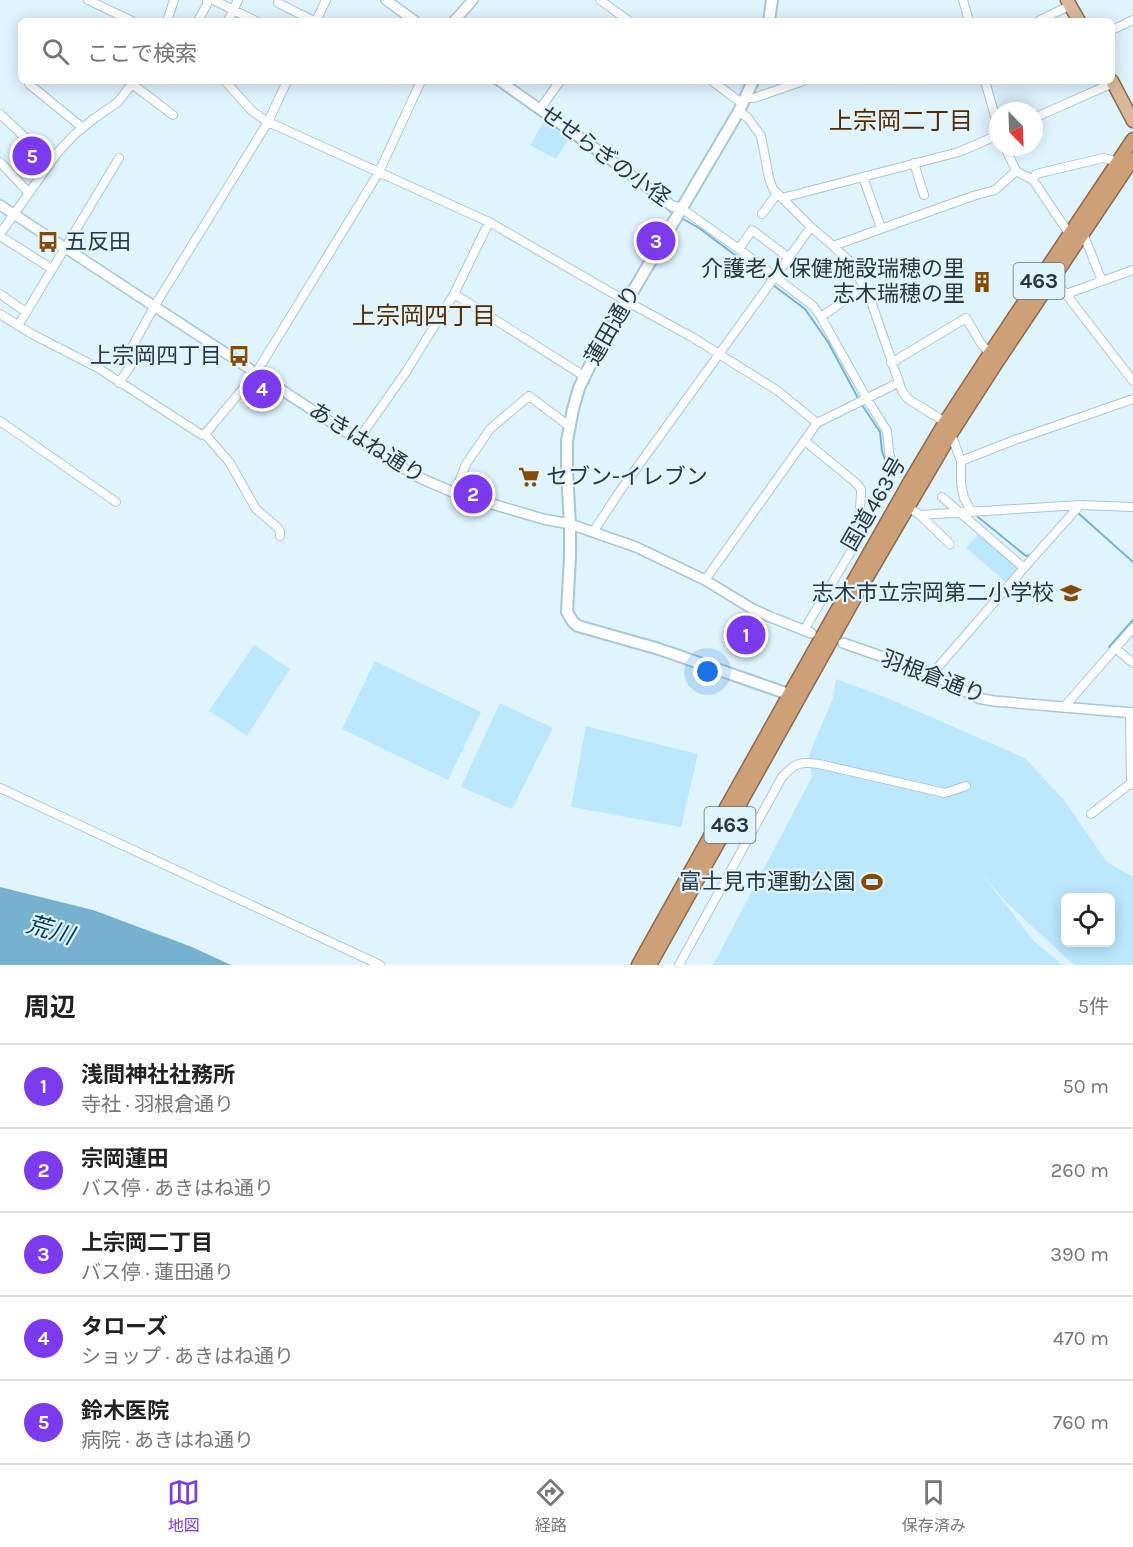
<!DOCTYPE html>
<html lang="ja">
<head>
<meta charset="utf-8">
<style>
	:root { --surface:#fff; --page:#f6f6f6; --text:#222; --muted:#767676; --line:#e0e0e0; --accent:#7c3aed }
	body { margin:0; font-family:Karla,"Noto Sans JP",sans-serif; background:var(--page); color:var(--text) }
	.controls { position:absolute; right:18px; bottom:18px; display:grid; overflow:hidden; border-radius:9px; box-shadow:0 3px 15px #0003 }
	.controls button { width:54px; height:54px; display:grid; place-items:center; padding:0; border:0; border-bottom:2px solid var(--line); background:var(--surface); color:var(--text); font:30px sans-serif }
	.compass { position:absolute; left:989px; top:102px; width:54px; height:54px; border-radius:50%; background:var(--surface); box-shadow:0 3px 15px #0003; rotate:157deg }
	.you { position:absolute; left:708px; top:672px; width:21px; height:21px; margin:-15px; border:4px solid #fff; border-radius:50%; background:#1a73e8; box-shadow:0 0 0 9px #1a73e833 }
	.badge { display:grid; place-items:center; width:39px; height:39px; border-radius:50%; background:var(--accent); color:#fff; font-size:20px; font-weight:700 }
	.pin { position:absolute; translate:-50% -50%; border:3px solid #fff; box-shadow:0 2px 6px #0006 }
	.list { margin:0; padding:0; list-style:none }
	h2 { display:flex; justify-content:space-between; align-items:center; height:78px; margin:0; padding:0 24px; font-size:26px }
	h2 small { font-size:20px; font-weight:400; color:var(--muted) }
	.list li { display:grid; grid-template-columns:39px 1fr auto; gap:18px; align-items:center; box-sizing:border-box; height:84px; padding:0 24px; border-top:2px solid var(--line) }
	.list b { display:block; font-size:22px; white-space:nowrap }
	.list p { margin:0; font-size:20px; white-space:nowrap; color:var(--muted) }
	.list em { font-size:20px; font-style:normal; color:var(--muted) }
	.icon { flex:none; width:33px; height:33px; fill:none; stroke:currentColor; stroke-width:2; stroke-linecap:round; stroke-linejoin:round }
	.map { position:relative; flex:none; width:1133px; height:965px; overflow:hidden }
	.search { position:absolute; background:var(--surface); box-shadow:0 3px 15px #0003; left:18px; right:18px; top:18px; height:66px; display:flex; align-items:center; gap:15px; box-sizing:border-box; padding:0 21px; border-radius:9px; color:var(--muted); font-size:22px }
	.sheet { height:498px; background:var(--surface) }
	nav { display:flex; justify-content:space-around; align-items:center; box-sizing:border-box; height:84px; border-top:2px solid var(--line); background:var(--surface); font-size:16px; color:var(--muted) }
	nav a { display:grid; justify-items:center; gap:3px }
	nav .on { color:var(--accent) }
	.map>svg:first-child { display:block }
</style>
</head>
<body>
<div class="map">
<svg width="1133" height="965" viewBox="0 0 1133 965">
	<rect width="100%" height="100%" fill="#e0f4fe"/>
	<path fill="#bce8fe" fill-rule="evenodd" d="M544 121 569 139 556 159 530 145Z
		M978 534 1018 569 1006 582 966 548Z
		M254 645 290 669 247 736 209 711Z
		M375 661 481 712 448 780 342 729Z
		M836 679 892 700 1025 758 1064 800 1107 862 1133 877V965H1074L1008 904 981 873 1035 942 1063 965H713L812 777 809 755 833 698ZM1066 897H1110V942H1066Z
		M500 703 553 728 512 809 461 787Z
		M586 726 698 754 681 827 571 807Z"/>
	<path fill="#76b2cf" d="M0 887 93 910 192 947 231 965H0Z"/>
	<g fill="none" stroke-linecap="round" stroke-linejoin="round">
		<path stroke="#76b2cf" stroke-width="2" d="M491 81 641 188
			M662 204 671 212
			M683 219 699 228 767 279
			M773 285 805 309 828 342 858 398
			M862 405 880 432 882 451 885 460 903 473
			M1077 512 1133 562
			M978 517 1026 556 1030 555 1032 554
			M1113 650 1109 647 1133 620"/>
		<defs>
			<path id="minor" d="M88 0 132 21
				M213 0 256 21
				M600 0 629 21
				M963 0 969 21
				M278 3 314 21
				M167 21 174 0
				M198 21 207 4V0
				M228 21 238 0
				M316 21 326 0
				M1038 21 1071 5
				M1112 30 1133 20
				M225 81 252 111 268 122 489 222 626 301 692 337 778 391 817 423
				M712 81 743 104
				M985 81 998 127
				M29 84 83 128
				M132 84 173 115
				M746 98H754L803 81
				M540 109 560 81
				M739 111 748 118 761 136 769 178 773 189 811 227 833 246 848 260 857 273 872 304 902 391 908 399 945 422
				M0 114 51 162
				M1034 118 1113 83
				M1005 147 1016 171 1033 180 1070 235
				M0 162 29 193
				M914 163 924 195
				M863 177 881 228
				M1033 180 1036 174 1103 158 1119 162
				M782 198 959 152 998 135
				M681 208 739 249 813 306 821 317 867 399 887 431 889 452 891 460
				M762 214 777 194
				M1083 233 1102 281
				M0 234 58 152 75 134 95 118 118 102 134 81
				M0 236 52 269
				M833 246 973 196 995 190 1016 171
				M739 249 752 230 789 258
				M1052 280 1066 294 1133 381
				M0 294 26 312
				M454 294C498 321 541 349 584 376
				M1066 294 1133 270
				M0 314 32 334 98 368 202 435 205 434 230 463 256 509 277 527 280 531V536
				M821 317 864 287
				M18 326 119 158
				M891 363 966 318 982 345 990 353
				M119 383 131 365V349L154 307 268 122 287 81
				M0 421 116 502
				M205 434 256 373 379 172 421 81
				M951 434 961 461V483L964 498 971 511
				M358 440 406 372 454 294 489 222
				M961 461 1012 441 1133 399
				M455 493 466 464 490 429 529 396 569 426
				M942 497 1024 568
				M908 507 920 515 1080 505 1133 507
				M920 515 950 544
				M593 532 620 491 811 227
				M705 580 817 423 898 383
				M804 630 856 543 858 535 861 494V489L856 483 805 441
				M1115 648 1133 663
				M932 674 1024 568 1080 505
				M1065 706 1133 628
				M1130 712 1131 783 1133 785
				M0 788 380 965
				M1091 814 1131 783
				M679 965 782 777C795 763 800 761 819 764L945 793 966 786"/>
			<path id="tertiary" d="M386 0 415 21
				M454 21 473 0
				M500 81 602 153 672 206 681 208
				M0 205 358 440 420 478 455 493 543 519 570 524 636 547 705 580 751 608 768 616 811 633
				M843 643 932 674 978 698 994 701 1133 713"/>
			<path id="secondary" d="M769 21 772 0
				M753 81 739 111 593 359 579 388 573 409 567 441V472L570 524V557L567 612 573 622 578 626 659 649 797 697"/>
			<path id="primary" d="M1067 0 1079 21
				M1112 81 1133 121"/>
			<path id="trunk" d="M638 965 790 693 910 481 945 422 990 353 1133 139
				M650 965 855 598 951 434 996 364 1133 159"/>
		</defs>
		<use href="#minor" stroke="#a7c7d7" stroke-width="10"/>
		<use href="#tertiary" stroke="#a7c7d7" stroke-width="12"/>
		<use href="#secondary" stroke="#a7c7d7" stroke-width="14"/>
		<use href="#primary" stroke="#8c6b4d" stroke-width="15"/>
		<use href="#trunk" stroke="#8c6b4d" stroke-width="15"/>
		<use href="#minor" stroke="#fff" stroke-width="8"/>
		<use href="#tertiary" stroke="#fff" stroke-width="9"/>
		<use href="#secondary" stroke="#fff" stroke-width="10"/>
		<use href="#primary" stroke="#dab89a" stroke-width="12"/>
		<use href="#trunk" stroke="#cea078" stroke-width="12"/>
	</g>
	<defs>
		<symbol id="bus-bare" viewBox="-9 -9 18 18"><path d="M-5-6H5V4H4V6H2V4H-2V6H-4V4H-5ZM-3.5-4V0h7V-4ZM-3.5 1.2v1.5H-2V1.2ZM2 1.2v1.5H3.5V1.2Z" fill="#864a04" stroke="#e0f4fe" stroke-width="2.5" paint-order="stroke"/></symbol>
		<symbol id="building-bare" viewBox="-9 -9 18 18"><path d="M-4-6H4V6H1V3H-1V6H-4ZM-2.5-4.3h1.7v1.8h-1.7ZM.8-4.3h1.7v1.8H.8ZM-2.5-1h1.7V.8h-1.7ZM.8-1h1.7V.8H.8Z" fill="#864a04" stroke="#e0f4fe" stroke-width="2.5" paint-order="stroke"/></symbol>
		<symbol id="supermarket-bare" viewBox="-9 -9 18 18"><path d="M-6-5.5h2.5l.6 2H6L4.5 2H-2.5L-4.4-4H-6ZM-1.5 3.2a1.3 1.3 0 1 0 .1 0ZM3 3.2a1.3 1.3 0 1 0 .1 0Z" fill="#864a04" stroke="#e0f4fe" stroke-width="2.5" paint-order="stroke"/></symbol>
		<symbol id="school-bare" viewBox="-9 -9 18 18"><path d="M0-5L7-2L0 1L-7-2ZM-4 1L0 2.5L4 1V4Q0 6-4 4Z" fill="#864a04" stroke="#e0f4fe" stroke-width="2.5" paint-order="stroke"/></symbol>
		<symbol id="stadium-bare" viewBox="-9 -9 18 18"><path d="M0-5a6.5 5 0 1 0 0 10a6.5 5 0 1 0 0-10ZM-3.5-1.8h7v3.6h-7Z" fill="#864a04" stroke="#e0f4fe" stroke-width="2.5" paint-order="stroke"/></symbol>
	</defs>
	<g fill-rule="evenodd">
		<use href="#bus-bare" x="33" y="227" width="30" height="30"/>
		<use href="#building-bare" x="967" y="267" width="30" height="30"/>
		<use href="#bus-bare" x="224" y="341" width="30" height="30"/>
		<use href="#supermarket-bare" x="514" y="462" width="30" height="30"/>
		<use href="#school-bare" x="1056" y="578" width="30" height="30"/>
		<use href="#stadium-bare" x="857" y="867" width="30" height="30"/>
	</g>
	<g text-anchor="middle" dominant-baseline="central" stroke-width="4.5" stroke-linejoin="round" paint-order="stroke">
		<g fill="#e0f4fe" stroke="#606f76" stroke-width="1.5">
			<rect x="1013.5" y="263" width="51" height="36" rx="4.5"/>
			<rect x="704.5" y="807" width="51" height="36" rx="4.5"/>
		</g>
		<g font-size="21" font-weight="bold" fill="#29363c">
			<text x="1039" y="281">463</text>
			<text x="730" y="825">463</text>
		</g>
		<g font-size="22" fill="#29363c" stroke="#e0f4fe">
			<text transform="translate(605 156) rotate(36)">せせらぎの小径</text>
			<text transform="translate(613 325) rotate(-60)">蓮田通り</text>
			<text transform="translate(367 443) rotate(32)">あきはね通り</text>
			<text transform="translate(874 504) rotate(-60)">国道463号</text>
			<text transform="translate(933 677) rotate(21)">羽根倉通り</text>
		</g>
		<g font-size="22" fill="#29363c" stroke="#e0f4fe" text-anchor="end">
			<text x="65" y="242" text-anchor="start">五反田</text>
			<text x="965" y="269">介護老人保健施設瑞穂の里<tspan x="965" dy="25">志木瑞穂の里</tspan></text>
			<text x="222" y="356">上宗岡四丁目</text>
			<text x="546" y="477" text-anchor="start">セブン-イレブン</text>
			<text x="1054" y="593">志木市立宗岡第二小学校</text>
			<text x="855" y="882">富士見市運動公園</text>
		</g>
		<g font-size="24" fill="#542b00" stroke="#e0f4fe">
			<text x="901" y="121">上宗岡二丁目</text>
			<text x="424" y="316">上宗岡四丁目</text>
		</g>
		<g font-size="24" font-style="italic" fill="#043b4f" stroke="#e0f4fe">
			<text transform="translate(50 930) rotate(16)">荒川</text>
		</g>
	</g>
</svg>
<div class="controls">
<button><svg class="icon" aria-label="locate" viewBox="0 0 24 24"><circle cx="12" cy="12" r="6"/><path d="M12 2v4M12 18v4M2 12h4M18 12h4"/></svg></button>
</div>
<svg class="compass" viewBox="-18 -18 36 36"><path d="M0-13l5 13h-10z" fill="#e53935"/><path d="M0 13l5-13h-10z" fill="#767676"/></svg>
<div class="you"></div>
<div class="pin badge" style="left:746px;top:635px">1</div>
<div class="pin badge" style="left:473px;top:494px">2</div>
<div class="pin badge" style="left:656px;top:241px">3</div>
<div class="pin badge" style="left:262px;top:389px">4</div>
<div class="pin badge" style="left:32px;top:156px">5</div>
<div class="search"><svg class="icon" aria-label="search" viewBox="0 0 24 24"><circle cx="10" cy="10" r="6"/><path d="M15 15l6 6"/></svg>ここで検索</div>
</div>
<section class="sheet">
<h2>周辺<small>5件</small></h2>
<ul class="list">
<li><span class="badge">1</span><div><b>浅間神社社務所</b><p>寺社 · 羽根倉通り</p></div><em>50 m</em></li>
<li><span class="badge">2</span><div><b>宗岡蓮田</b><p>バス停 · あきはね通り</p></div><em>260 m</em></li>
<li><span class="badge">3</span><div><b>上宗岡二丁目</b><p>バス停 · 蓮田通り</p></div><em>390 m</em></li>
<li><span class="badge">4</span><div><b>タローズ</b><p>ショップ · あきはね通り</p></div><em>470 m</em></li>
<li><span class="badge">5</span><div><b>鈴木医院</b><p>病院 · あきはね通り</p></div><em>760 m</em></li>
</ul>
</section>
<nav>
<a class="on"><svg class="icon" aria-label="map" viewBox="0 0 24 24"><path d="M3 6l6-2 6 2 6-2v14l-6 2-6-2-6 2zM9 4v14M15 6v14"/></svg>地図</a>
<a><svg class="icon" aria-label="directions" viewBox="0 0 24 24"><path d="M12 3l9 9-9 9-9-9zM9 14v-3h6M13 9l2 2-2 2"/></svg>経路</a>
<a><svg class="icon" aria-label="saved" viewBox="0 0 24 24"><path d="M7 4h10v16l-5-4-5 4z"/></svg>保存済み</a>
</nav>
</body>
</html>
